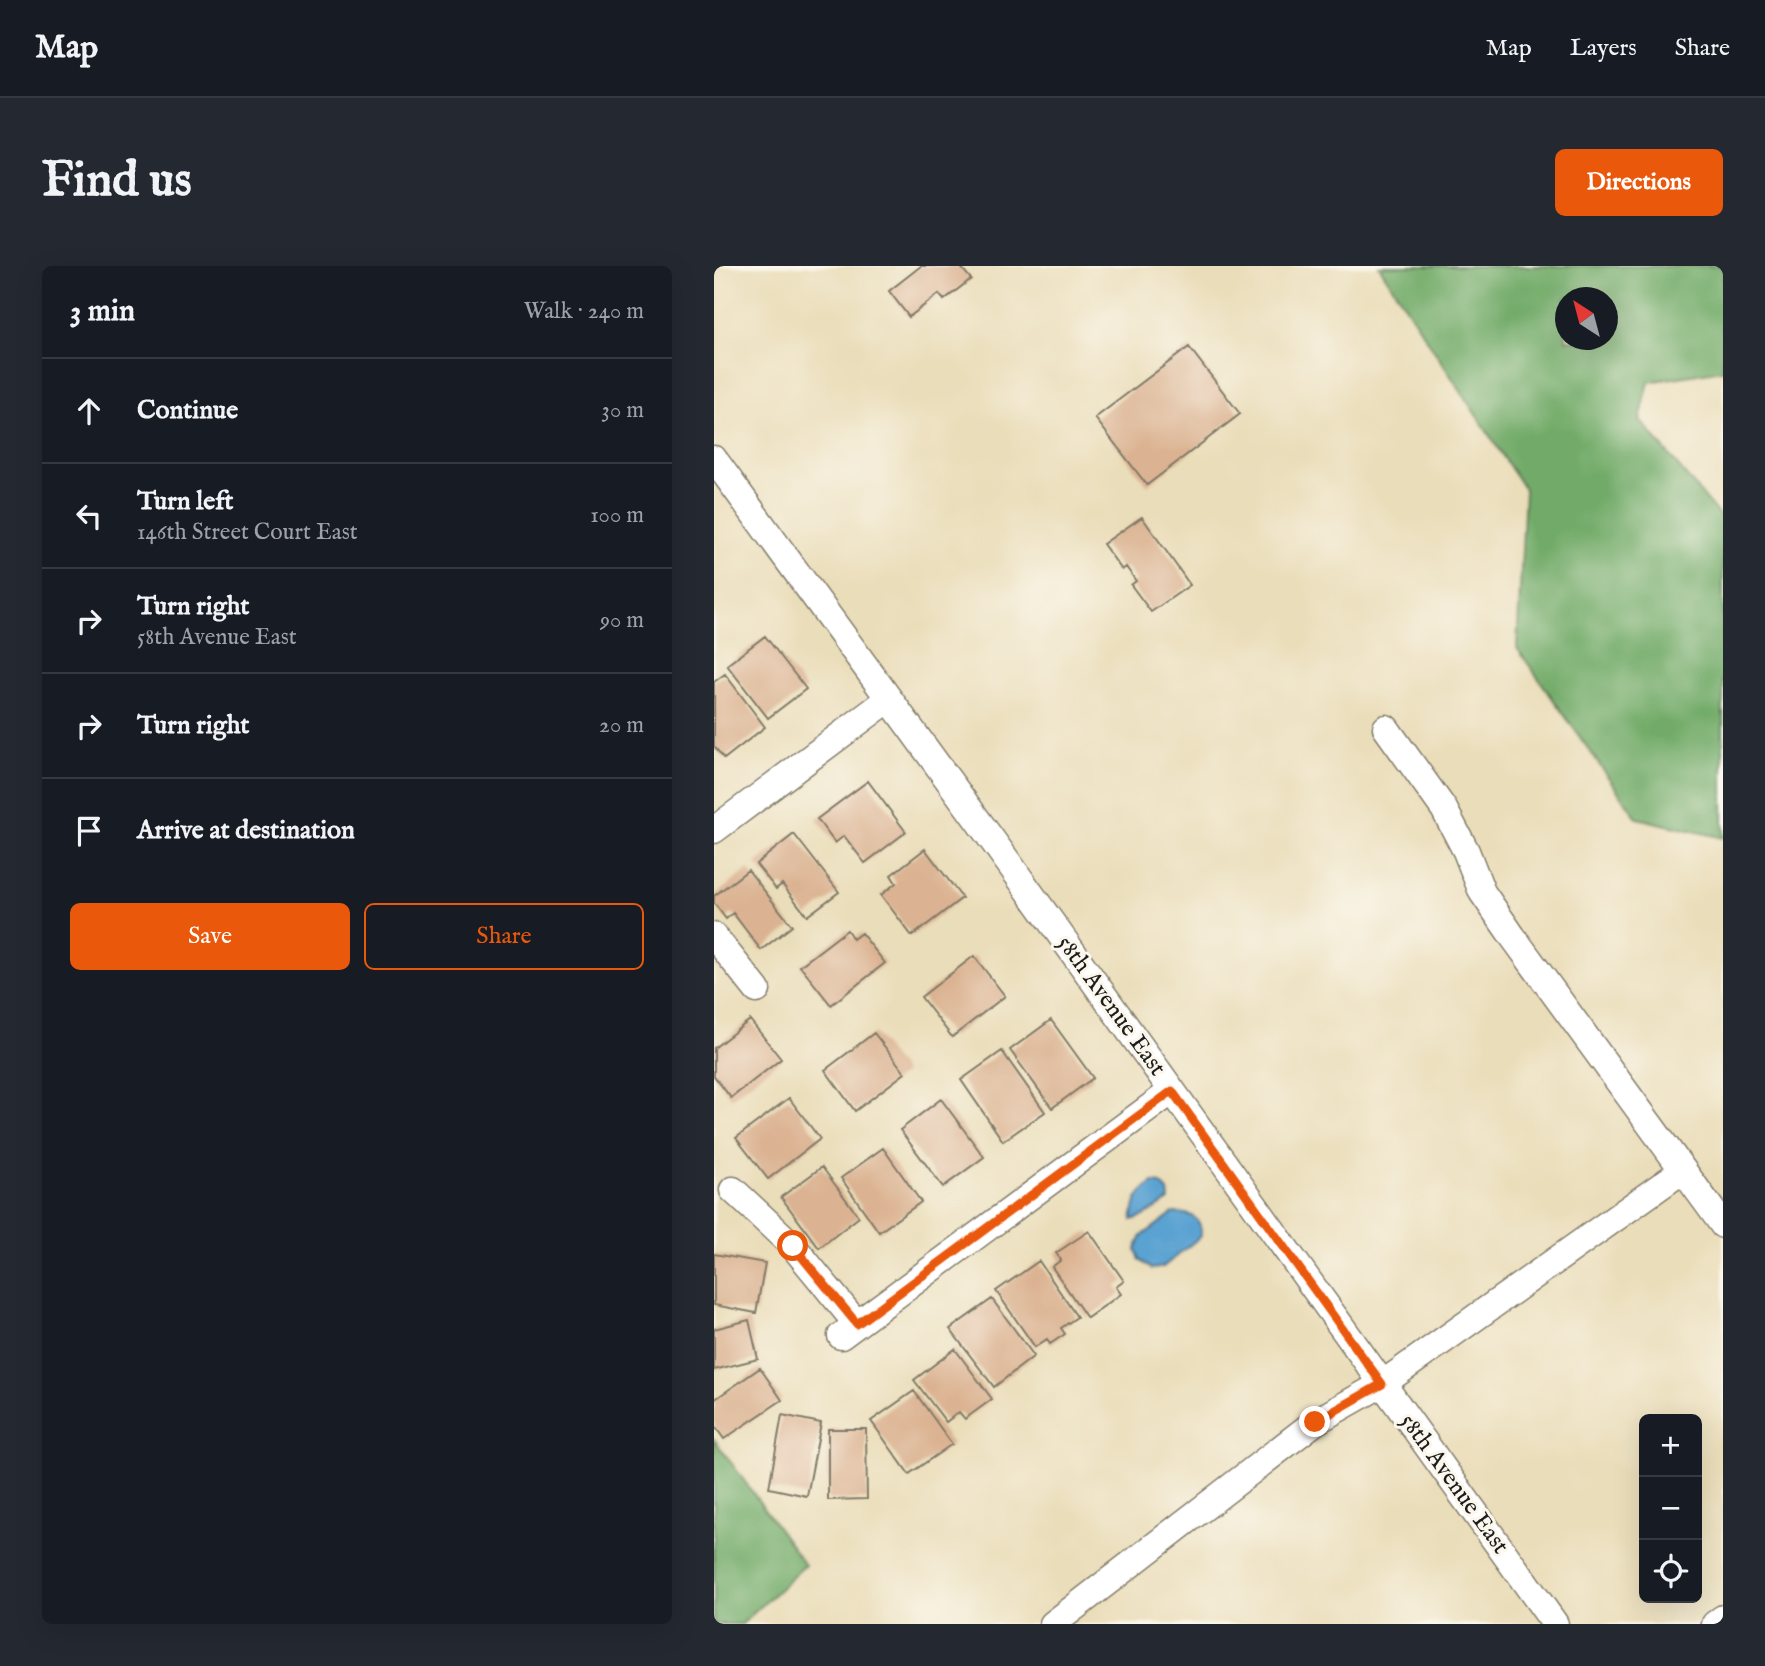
<!DOCTYPE html>
<html lang="en">
<head>
<meta charset="utf-8">
<style>
	:root { --surface:#171b24; --page:#242831; --text:#f1f3f6; --muted:#9ea1a6; --line:#363941; --accent:#ea580c }
	body { margin:0; font-family:"IM FELL English",serif; background:var(--page); color:var(--text) }
	.controls { position:absolute; right:21px; bottom:21px; display:grid; overflow:hidden; border-radius:10px; box-shadow:0 7px 28px #0002 }
	.controls button { width:63px; height:63px; display:grid; place-items:center; padding:0; border:0; border-bottom:2px solid var(--line); background:var(--surface); color:var(--text); font:35px sans-serif }
	.compass { position:absolute; left:841px; top:21px; width:63px; height:63px; border-radius:50%; background:var(--surface); box-shadow:0 7px 28px #0002; rotate:324deg }
	.stop { position:absolute; width:21px; height:21px; margin:-16px; border:5px solid #ea580c; border-radius:50%; background:#fff }
	.stop.end { background:#ea580c; border-color:#fff; box-shadow:0 2px 7px #0008 }
	.list { margin:0; padding:0; list-style:none }
	h2 { display:flex; justify-content:space-between; align-items:center; height:91px; margin:0; padding:0 28px; font-size:30px }
	h2 small { font-size:23px; font-weight:400; color:var(--muted) }
	.list li { display:grid; grid-template-columns:46px 1fr auto; gap:21px; align-items:center; box-sizing:border-box; height:105px; padding:0 28px; border-top:2px solid var(--line) }
	.list b { display:block; font-size:26px; white-space:nowrap }
	.list p { margin:0; font-size:23px; white-space:nowrap; color:var(--muted) }
	.list em { font-size:23px; font-style:normal; color:var(--muted) }
	.actions { display:flex; gap:14px; padding:21px 28px }
	.actions a { flex:1; padding:16px 0; border:2px solid var(--accent); border-radius:10px; text-align:center; font-size:24px; color:var(--accent) }
	.actions .main { background:var(--accent); color:#fff }
	.icon { flex:none; width:38px; height:38px; fill:none; stroke:currentColor; stroke-width:2; stroke-linecap:round; stroke-linejoin:round }
	.map { position:relative; flex:none; width:1009px; height:1358px; overflow:hidden; border-radius:10px }
	header { display:flex; align-items:center; gap:42px; box-sizing:border-box; height:98px; padding:0 35px; background:var(--surface); border-bottom:2px solid var(--line) }
	header strong { font-size:33px }
	nav { display:flex; gap:38px; margin-inline-start:auto; font-size:24px }
	.intro { display:flex; align-items:center; justify-content:space-between; box-sizing:border-box; height:168px; padding:0 42px }
	h1 { margin:0; font-size:49px }
	.button { padding:18px 32px; border-radius:10px; background:var(--accent); color:#fff; font-size:24px; font-weight:700 }
	main { display:flex; gap:42px; padding:0 42px }
	aside { flex:1; background:var(--surface); border-radius:10px; box-shadow:0 7px 28px #0002 }
	.map>svg:first-child { display:block }
</style>
</head>
<body>
<header>
<strong>Map</strong>
<nav><a>Map</a><a>Layers</a><a>Share</a></nav>
</header>
<div class="intro"><h1>Find us</h1><a class="button">Directions</a></div>
<main>
<aside>
<h2>3 min<small>Walk · 240 m</small></h2>
<ul class="list">
<li><svg class="icon" aria-label="ahead" viewBox="0 0 24 24"><path d="M12 20V5M6 11l6-6 6 6"/></svg><div><b>Continue</b></div><em>30 m</em></li>
<li><svg class="icon" aria-label="left" viewBox="0 0 24 24"><path d="M17 20v-9H6M10 6l-5 5 5 5"/></svg><div><b>Turn left</b><p>146th Street Court East</p></div><em>100 m</em></li>
<li><svg class="icon" aria-label="right" viewBox="0 0 24 24"><path d="M7 20v-9h11M14 6l5 5-5 5"/></svg><div><b>Turn right</b><p>58th Avenue East</p></div><em>90 m</em></li>
<li><svg class="icon" aria-label="right" viewBox="0 0 24 24"><path d="M7 20v-9h11M14 6l5 5-5 5"/></svg><div><b>Turn right</b></div><em>20 m</em></li>
<li><svg class="icon" aria-label="arrive" viewBox="0 0 24 24"><path d="M6 21V4h12l-3 4 3 4H6"/></svg><div><b>Arrive at destination</b></div></li>
</ul>
<div class="actions"><a class="main">Save</a><a>Share</a></div>
</aside>
<div class="map">
<svg width="1009" height="1358" viewBox="0 0 1009 1358">
	<rect width="100%" height="100%" fill="#fbf7ec"/>
	<filter id="ink" filterUnits="userSpaceOnUse"><feTurbulence type="fractalNoise" baseFrequency=".0143" numOctaves="2"/><feDisplacementMap in="SourceGraphic" scale="14" xChannelSelector="R" yChannelSelector="G"/><feConvolveMatrix kernelMatrix="1 2 1 2 8 2 1 2 1" color-interpolation-filters="sRGB"/></filter>
	<filter id="wash" filterUnits="userSpaceOnUse"><feTurbulence type="fractalNoise" baseFrequency=".00686" numOctaves="4" result="noise"/><feDisplacementMap in="SourceGraphic" scale="28" xChannelSelector="R" yChannelSelector="G"/><feGaussianBlur stdDeviation="1.57" result="paint"/><feColorMatrix in="noise" values="0 0 0 0 0 0 0 0 0 0 0 0 0 0 0 0 0 1.4 0 .05"/><feComposite in="paint" operator="in"/></filter>
	<g filter="url(#wash)">
		<rect width="100%" height="100%" fill="#eaddb9"/>
		<path fill="#72ab69" stroke="#476442" stroke-width="2" fill-rule="evenodd" d="M665 0H1009V104L935 116 926 154 1009 254V572L923 552 803 382 811 224ZM852 32H894V74H852Z
			M0 1173 91 1299 28 1358H0Z"/>
		<path fill="#5aa2d1" stroke="#3b5f76" stroke-width="2" d="M439 917 447 918 454 925 455 934 430 950 418 954C421 934 422 929 439 917Z
			M459 947C476 947 488 950 487 970L449 1001 438 1003 426 994 422 983 428 970Z"/>
		<g id="blocks">
			<path fill="#dbb392" d="M207 0H246L257 13 230 34 225 28 195 51 175 25Z
				M475 81 526 148 433 219 381 152Z
				M428 251 476 319 437 346 417 319 422 315 412 301 408 304 389 278Z
				M51 370 92 423 54 452 13 399Z
				M11 408 51 461 10 493 0 480V416Z
				M154 515 192 566 151 597 130 570 121 577 103 553Z
				M80 568 125 626 93 650 68 618 62 623 42 598Z
				M211 583 248 632 198 670 167 629 182 617 177 609Z
				M34 604 78 660 47 684 19 647 12 653 0 637V630Z
				M133 664 139 673 147 667 171 697 117 739 86 700Z
				M260 690 291 730 238 771 207 731Z
				M36 754 67 793 17 832 0 810V782Z
				M337 754 379 812 338 842 296 784Z
				M160 767 191 807 141 845 111 804Z
				M288 785 331 846 289 875 247 814Z
				M75 832 106 873 54 913 22 872Z
				M227 833 270 891 229 921 186 864Z
				M169 882 207 936 165 966 127 912Z
				M108 901 145 951 105 982 67 931Z
				M375 965 410 1015 402 1021 407 1028 373 1052 338 1001 347 994 342 987Z
				M0 988 51 997 42 1047 0 1039Z
				M325 995 363 1051 347 1062 351 1068 336 1078 333 1073 321 1081 282 1025Z
				M278 1033 320 1090 280 1121 236 1063Z
				M35 1054 44 1093 0 1104V1063Z
				M241 1083 278 1133 251 1153 245 1146 232 1156 200 1114Z
				M46 1102 68 1134 10 1173 0 1159V1134Z
				M200 1125 238 1178 195 1208 157 1155Z
				M68 1149 107 1157 93 1230 55 1222Z
				M114 1163H152L153 1233 114 1234Z"/>
		</g>
	</g>
	<g filter="url(#ink)">
		<use href="#blocks" fill-opacity="0" stroke="#837c6a" stroke-width="2"/>
		<g fill="none" stroke-linecap="round" stroke-linejoin="round">
			<defs>
				<path id="minor" d="M0 193 284 582 841 1358
					M672 462 730 543 752 585 768 626 799 671 1009 959
					M0 564 175 433
					M0 670 43 724
					M19 924 79 980 143 1058
					M127 1070 458 825
					M339 1358 601 1156 668 1118 969 904
					M1001 1358 1009 1352"/>
			</defs>
			<use href="#minor" stroke="#837c6a" stroke-width="29"/>
			<use href="#minor" stroke="#fff" stroke-width="26"/>
		</g>
	</g>
	<g fill="none" stroke-linecap="round" stroke-linejoin="round" filter="url(#ink)">
		<path stroke="#ea580c" stroke-width="9" d="M79 980 143 1058 458 825 668 1118 601 1156"/>
	</g>
	<g text-anchor="middle" dominant-baseline="central" stroke-width="6" stroke-linejoin="round" paint-order="stroke">
		<g font-size="24" fill="#1c1c1c" stroke="#fbf7ec">
			<text transform="translate(397 740) rotate(54)">58th Avenue East</text>
			<text transform="translate(740 1218) rotate(54)">58th Avenue East</text>
		</g>
	</g>
</svg>
<div class="controls">
<button>+</button>
<button>−</button>
<button><svg class="icon" aria-label="locate" viewBox="0 0 24 24"><circle cx="12" cy="12" r="6"/><path d="M12 2v4M12 18v4M2 12h4M18 12h4"/></svg></button>
</div>
<svg class="compass" viewBox="-18 -18 36 36"><path d="M0-13l5 13h-10z" fill="#e53935"/><path d="M0 13l5-13h-10z" fill="#9ea1a6"/></svg>
<div class="stop" style="left:79px;top:980px"></div>
<div class="stop end" style="left:601px;top:1156px"></div>
</div>
</main>
</body>
</html>
